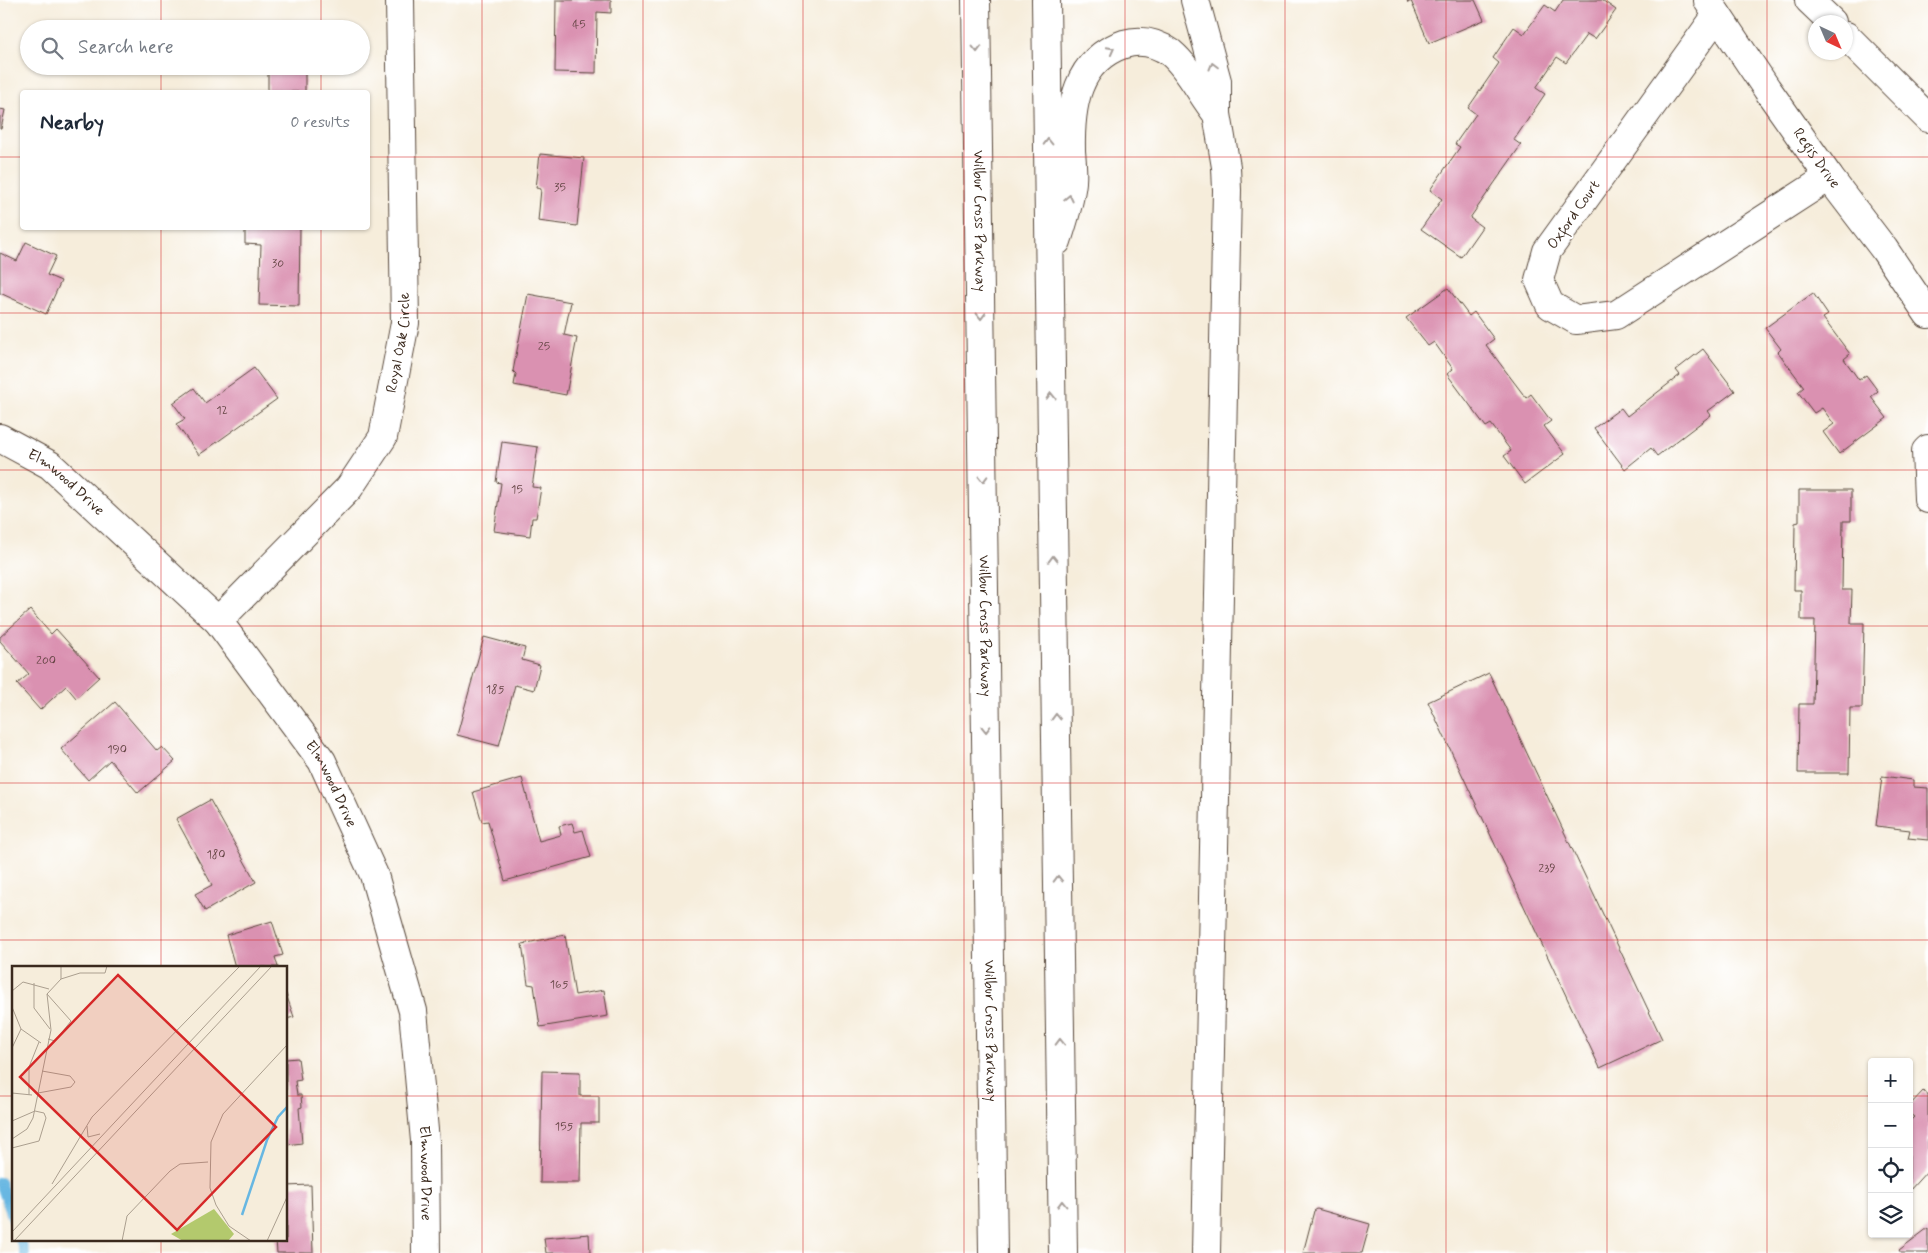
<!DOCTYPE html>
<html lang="en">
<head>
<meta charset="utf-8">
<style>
	:root { --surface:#fff; --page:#f2f2f3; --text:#1f2937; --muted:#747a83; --line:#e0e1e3 }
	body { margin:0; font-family:Mynerve,sans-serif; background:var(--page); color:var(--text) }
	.controls { position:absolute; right:15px; bottom:15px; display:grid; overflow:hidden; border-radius:5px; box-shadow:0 1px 4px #0004 }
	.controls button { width:45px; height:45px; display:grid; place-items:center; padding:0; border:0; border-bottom:1px solid var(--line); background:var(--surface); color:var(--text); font:25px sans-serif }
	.compass { position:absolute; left:1808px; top:15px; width:45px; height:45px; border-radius:50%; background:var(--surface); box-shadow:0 1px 4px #0004; rotate:136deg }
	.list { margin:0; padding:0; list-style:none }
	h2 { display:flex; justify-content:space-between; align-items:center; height:65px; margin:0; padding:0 20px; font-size:21px }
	h2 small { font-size:16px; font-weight:400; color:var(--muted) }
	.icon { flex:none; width:28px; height:28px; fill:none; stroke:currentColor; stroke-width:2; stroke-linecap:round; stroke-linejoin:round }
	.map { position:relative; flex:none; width:1928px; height:1253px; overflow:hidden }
	.search { position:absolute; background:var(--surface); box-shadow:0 1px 4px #0004; left:20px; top:20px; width:350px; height:55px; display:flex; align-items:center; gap:12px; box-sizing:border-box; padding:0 18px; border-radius:28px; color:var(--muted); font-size:19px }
	.panel { position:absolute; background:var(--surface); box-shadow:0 1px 4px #0004; left:20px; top:90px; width:350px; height:140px; border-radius:5px }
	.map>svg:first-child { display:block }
</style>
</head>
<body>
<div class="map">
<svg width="1928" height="1253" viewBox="0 0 1928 1253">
	<rect width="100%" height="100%" fill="#fff"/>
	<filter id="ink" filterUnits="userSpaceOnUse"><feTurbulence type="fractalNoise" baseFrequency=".02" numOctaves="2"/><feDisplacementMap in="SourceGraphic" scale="10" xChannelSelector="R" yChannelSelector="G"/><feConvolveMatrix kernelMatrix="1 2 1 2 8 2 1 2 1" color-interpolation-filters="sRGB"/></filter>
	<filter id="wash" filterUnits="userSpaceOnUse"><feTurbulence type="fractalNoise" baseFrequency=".0096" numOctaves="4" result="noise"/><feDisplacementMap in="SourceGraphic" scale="20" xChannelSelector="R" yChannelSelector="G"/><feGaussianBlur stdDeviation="1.12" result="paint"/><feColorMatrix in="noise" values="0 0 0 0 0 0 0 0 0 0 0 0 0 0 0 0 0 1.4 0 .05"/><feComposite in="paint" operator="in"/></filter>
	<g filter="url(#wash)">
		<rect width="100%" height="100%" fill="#f6eddb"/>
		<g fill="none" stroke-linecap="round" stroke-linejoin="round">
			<path stroke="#67b7e2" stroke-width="10" d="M0 1182 14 1222
				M20 1239 25 1253"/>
		</g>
		<g id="blocks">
			<path fill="#da91b1" d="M556 0H611V13L597 12 596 73 555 72Z
				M1407 0H1475L1484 20 1429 43 1411 1 1408 3Z
				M1563 0H1602L1616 10 1595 39 1587 34 1566 63 1557 57 1536 88 1545 94 1514 140 1521 145 1470 218 1482 227 1461 257 1421 229 1442 199 1430 190 1460 147 1455 144 1476 114 1468 108 1499 63 1493 58 1514 27 1524 34 1545 5 1555 12Z
				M268 66H305V92H268Z
				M0 109 5 110 1 129H0Z
				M540 154 584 158 577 226 538 221 541 189 536 188Z
				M245 228H300L299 306 259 305 261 245 245 244Z
				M26 242 56 256 47 275 61 281 46 314 0 293V253L17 261Z
				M1448 288 1469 316 1474 312 1494 339 1486 345 1526 398 1531 394 1551 421 1544 426 1565 454 1525 484 1504 456 1511 451 1491 424 1486 427 1447 374 1453 369 1434 342 1428 346 1406 318Z
				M1813 293 1828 315 1823 318 1850 354 1844 359 1859 380 1866 375 1878 391 1871 397 1887 418 1839 454 1823 432 1834 424 1822 408 1814 413 1798 392 1804 387 1778 352 1781 349 1765 328Z
				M528 294 571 302 564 335 577 338 566 395 514 385 516 374 513 371Z
				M1703 349 1735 391 1708 411 1711 415 1657 456 1651 448 1625 469 1594 428 1621 408 1627 416 1680 375 1676 370Z
				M254 368 277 399 199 455 176 424 185 419 173 403 194 388 205 403Z
				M502 442 538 447 532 487 541 488 536 518H532L530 536 494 531 501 483 496 482Z
				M1799 490H1851V521H1843L1842 590H1852L1851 623H1864L1862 708H1850L1849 773H1798L1799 704H1813L1815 620H1801V590H1794L1795 523 1799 522Z
				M30 610 51 634 56 629 99 677 76 698 66 686 40 710 17 684 29 674 0 641V637Z
				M484 637 525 648 522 660 540 665 534 690 515 685 499 746 457 735Z
				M1489 673 1662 1039 1600 1068 1428 702Z
				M115 702 157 751 162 747 175 761 138 793 110 760 88 780 61 749Z
				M1882 776 1913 780V787L1928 788V840L1908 838 1910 830 1876 826Z
				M522 778 539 841 561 835 559 826 572 823 575 832 583 830 591 857 505 881 488 821 482 822 473 792Z
				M210 800 256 882 205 911 195 894 212 885 176 819Z
				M272 921 283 955 275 957 278 967H235L226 935Z
				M565 935 575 995 604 990 608 1016 540 1027 534 985 528 984 522 944Z
				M286 994 294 1017 286 1019Z
				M298 1058 301 1080 295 1081 297 1095H301L302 1107 299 1108 302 1143 286 1145V1059Z
				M542 1071 580 1072V1096H599V1123H581L580 1183H540Z
				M1923 1091 1928 1095V1170L1909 1191V1122L1914 1117 1909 1113V1106Z
				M311 1185 313 1253H277L276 1239H286V1186Z
				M1317 1209 1370 1224 1362 1253H1303L1314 1211Z
				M1928 1228V1253H1901L1899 1250Z
				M589 1234 590 1253H546L544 1238Z"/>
		</g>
	</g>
	<g filter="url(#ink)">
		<use href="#blocks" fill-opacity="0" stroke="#57473a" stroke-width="1"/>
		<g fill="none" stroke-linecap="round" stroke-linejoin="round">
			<defs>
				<g id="street">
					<path d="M1809 0 1832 22"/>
					<path id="s1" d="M1708 1 1767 89 1829 177 1884 249 1928 314"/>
					<path d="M1717 15 1547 251 1539 280 1550 305 1576 320 1616 315 1829 177"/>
					<path d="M1846 36 1928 118"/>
					<path id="s2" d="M0 438 50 465 218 621 322 761 374 875 413 1011 425 1141 426 1253"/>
					<path d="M1928 449 1926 451 1928 499"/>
					<path id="s3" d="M218 621 349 488 383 437 405 323 400 0"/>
				</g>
				<g id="highway">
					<path id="s4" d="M976 0 993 1253"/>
					<path d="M1046 0 1063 1253"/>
					<path d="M1195 0 1217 81V114L1226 167 1227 190 1206 1253"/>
					<path d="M1057 241C1063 222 1070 202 1072 182 1073 172 1072 162 1071 151 1070 107 1076 60 1124 44 1141 39 1157 43 1171 53 1190 69 1201 95 1217 114"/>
				</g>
			</defs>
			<use href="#street" stroke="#57473a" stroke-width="30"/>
			<use href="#highway" stroke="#57473a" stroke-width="30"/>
			<use href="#street" stroke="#fff" stroke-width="28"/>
			<use href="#highway" stroke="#fff" stroke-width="28"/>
		</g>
		<defs><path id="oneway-chevron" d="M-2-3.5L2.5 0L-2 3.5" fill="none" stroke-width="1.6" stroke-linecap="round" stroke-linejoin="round" transform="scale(1.25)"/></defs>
		<g stroke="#a79f9a">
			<use href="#oneway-chevron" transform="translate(977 49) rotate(89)"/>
			<use href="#oneway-chevron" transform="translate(1111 50) rotate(-28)"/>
			<use href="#oneway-chevron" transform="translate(1213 66) rotate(-105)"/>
			<use href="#oneway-chevron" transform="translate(1048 142) rotate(-91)"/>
			<use href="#oneway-chevron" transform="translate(1069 198) rotate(-77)"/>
			<use href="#oneway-chevron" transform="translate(981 316) rotate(89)"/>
			<use href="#oneway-chevron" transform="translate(1051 396) rotate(-91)"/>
			<use href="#oneway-chevron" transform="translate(983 479) rotate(89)"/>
			<use href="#oneway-chevron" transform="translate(1053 559) rotate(-91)"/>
			<use href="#oneway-chevron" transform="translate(1056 717) rotate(-91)"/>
			<use href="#oneway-chevron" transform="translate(986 729) rotate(89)"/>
			<use href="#oneway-chevron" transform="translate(1058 879) rotate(-91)"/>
			<use href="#oneway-chevron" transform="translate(1060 1042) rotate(-91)"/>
			<use href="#oneway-chevron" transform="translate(1062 1204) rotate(-91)"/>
		</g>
	</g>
	<path fill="none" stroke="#d62828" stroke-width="1" stroke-opacity="0.55" d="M161 0V29M321 0V29M482 0V1253M643 0V1253M803 0V1253M964 0V1253M1125 0V1253M1285 0V1253M1446 0V1253M1607 0V1253M1767 0V1253M161 66V92M321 66V92M0 157H22M368 157H1928M161 228V967M321 228V1253M0 313H1928M0 470H1928M0 626H1928M0 783H1928M0 940H1928M0 1096H14M286 1096H1872M1909 1096H1928M161 1239V1253"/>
	<g text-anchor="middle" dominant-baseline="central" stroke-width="4" stroke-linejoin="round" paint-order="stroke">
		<g font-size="12" fill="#634443">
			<text x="579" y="25">45</text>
			<text x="560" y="188">35</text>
			<text x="278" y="264">30</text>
			<text x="544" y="347">25</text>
			<text x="222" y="411">12</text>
			<text x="517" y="490">15</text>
			<text x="46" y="661">200</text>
			<text x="495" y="690">185</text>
			<text x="117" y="750">190</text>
			<text x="216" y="855">180</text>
			<text x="1547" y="869">239</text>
			<text x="559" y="985">165</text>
			<text x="564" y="1127">155</text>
		</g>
		<g font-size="15" fill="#3b2a1e" stroke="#fff">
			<text stroke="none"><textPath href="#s1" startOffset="191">Regis Drive</textPath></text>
			<text transform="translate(1574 215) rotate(-55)">Oxford Court</text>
			<text stroke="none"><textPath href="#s4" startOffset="221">Wilbur Cross Parkway</textPath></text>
			<text stroke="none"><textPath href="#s3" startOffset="344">Royal Oak Circle</textPath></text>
			<text stroke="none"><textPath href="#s2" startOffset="80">Elmwood Drive</textPath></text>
			<text stroke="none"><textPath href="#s4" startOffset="626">Wilbur Cross Parkway</textPath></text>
			<text stroke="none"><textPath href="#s2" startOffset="485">Elmwood Drive</textPath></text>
			<text stroke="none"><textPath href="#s4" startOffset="1031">Wilbur Cross Parkway</textPath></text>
			<text stroke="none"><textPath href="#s2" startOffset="890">Elmwood Drive</textPath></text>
		</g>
	</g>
	<g transform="translate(12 966)">
		<rect width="275" height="275" fill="#f6eddb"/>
		<path d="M202 243 222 268 216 275H171L159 268Z" fill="#b3c96d"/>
		<path fill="none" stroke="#67b7e2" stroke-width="2.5" d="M230 249 255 174 266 151 275 141"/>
		<path fill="none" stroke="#ab9f8f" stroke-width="1" d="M49 0V13L68 7H93L95 0M22 17V42L38 63M0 25 11 16 37 23M35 28 59 55 43 75 36 73M0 41 9 63 29 77M0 82 9 63M0 127 20 129M26 127 59 121 63 116 58 110 30 105M17 129V101L27 76M0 155 23 145 32 147 34 152 27 175 0 182M75 160 76 171 88 168M0 173 15 163 21 152 39 64 35 28 49 13M40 218 80 151 228 0M0 266 249 0M2 275 260 0M110 275 115 250 158 205 168 198 196 196M239 275 217 260 204 239 198 222 199 176 211 148 275 79M255 275 275 231"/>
		<path fill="#d62828" fill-opacity="0.15" stroke="#d62828" stroke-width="2.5" d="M106 9 264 161 165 264 8 111Z"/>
		<rect width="275" height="275" fill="none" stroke="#3b2a1e" stroke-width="2.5"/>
	</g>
</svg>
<div class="controls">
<button>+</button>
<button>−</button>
<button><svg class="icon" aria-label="locate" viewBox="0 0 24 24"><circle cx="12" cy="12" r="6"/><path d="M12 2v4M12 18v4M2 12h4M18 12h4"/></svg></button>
<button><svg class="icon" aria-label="layers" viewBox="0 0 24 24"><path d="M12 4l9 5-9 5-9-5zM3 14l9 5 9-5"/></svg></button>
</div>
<svg class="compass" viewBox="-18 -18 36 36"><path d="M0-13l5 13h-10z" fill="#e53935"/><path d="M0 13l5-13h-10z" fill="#747a83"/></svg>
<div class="search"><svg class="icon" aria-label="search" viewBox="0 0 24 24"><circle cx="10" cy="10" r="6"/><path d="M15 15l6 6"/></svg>Search here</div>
<section class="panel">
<h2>Nearby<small>0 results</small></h2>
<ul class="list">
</ul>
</section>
</div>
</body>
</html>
